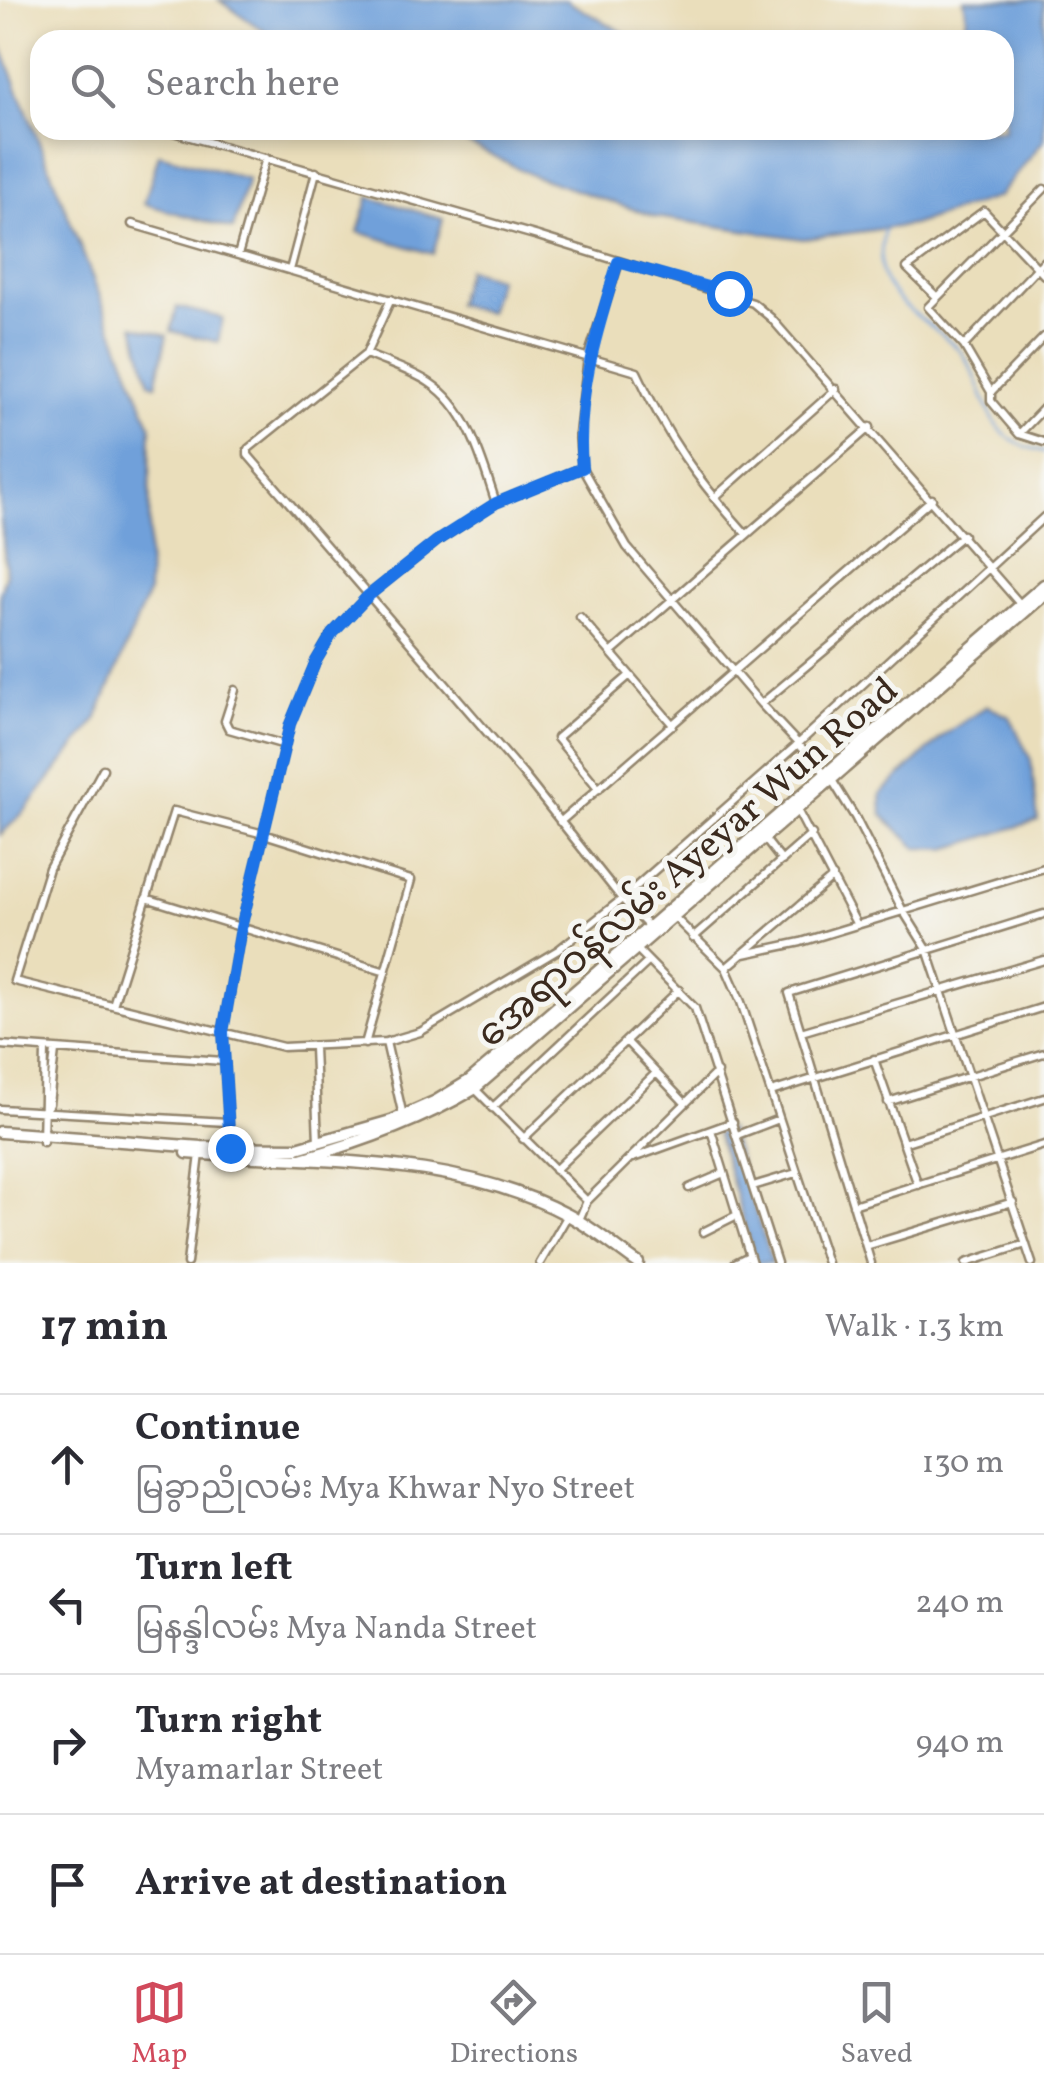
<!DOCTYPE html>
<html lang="en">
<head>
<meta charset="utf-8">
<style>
	:root { --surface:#fff; --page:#f7f7f7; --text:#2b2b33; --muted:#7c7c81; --line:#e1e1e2; --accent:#d1495b }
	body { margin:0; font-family:Vollkorn,"Noto Sans Myanmar",serif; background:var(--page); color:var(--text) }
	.stop { position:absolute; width:30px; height:30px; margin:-22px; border:8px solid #1a73e8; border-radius:50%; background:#fff }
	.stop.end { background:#1a73e8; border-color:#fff; box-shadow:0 2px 10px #0008 }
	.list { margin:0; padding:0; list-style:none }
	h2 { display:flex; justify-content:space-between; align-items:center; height:130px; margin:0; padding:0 40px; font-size:42px }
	h2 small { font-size:32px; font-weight:400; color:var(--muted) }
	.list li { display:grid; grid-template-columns:65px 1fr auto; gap:30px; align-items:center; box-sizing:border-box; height:140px; padding:0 40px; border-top:2px solid var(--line) }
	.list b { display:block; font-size:38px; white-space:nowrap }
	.list p { margin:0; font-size:32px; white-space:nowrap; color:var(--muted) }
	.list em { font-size:32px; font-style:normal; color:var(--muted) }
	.icon { flex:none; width:55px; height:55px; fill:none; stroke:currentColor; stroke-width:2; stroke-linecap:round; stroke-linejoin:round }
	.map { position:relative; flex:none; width:1044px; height:1263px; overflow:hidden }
	.search { position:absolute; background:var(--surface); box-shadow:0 5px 15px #0003; left:30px; right:30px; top:30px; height:110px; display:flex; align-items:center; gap:25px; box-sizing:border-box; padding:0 35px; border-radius:30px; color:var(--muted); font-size:38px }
	.sheet { height:690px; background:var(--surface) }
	nav { display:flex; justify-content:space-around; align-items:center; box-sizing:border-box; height:140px; border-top:2px solid var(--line); background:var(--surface); font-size:28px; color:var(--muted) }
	nav a { display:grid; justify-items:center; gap:5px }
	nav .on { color:var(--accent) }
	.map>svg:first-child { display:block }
</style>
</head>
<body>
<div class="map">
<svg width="1044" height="1263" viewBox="0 0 1044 1263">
	<rect width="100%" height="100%" fill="#f6f6f2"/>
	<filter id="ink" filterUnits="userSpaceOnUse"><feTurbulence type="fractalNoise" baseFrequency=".01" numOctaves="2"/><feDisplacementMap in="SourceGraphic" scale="20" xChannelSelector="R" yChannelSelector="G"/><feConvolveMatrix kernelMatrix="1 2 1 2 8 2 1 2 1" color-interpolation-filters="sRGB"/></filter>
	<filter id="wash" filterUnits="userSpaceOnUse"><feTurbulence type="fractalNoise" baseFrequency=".0048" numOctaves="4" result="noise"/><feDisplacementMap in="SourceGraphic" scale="40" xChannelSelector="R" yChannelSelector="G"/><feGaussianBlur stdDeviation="2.25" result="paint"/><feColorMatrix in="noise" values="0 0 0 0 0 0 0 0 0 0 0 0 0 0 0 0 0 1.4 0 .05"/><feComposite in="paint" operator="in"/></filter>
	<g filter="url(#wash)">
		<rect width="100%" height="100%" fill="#eadebb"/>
		<path fill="#70a0da" stroke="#56657c" stroke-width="2.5" d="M219 0H565L637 40H277Z
			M964 0H1044V140L998 197 912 225 803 239 656 217 534 176 441 130H1004V40H960L967 18Z
			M0 43 151 426 148 593 96 720 25 811 0 835V594L6 573 0 508Z
			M159 154 248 179 233 229 144 204Z
			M369 197 443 219 433 254 358 232Z
			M467 269 498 278 488 313 456 304Z
			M177 307 223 318 218 342 171 331Z
			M134 326 167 335 156 385 150 383Z
			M987 706 1010 717 1031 760 1038 820 947 849 917 848 882 815 881 794 944 735Z
			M729 1129 772 1263H756L717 1133Z"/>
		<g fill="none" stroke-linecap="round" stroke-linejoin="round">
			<path stroke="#70a0da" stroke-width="2.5" d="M884 230C882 246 877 268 886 283 903 312 938 327 960 351 983 377 982 423 1015 442 1023 447 1035 449 1044 452"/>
		</g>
	</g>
	<g filter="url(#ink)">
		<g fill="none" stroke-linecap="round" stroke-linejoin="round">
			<defs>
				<path id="street" d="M166 130 538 236 753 303 771 318 1021 605
					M1044 189 928 307 964 346 991 392V401L1019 434 1044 442
					M132 224 637 372C668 439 696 478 746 534
					M238 255 266 158
					M619 262 588 357 579 434 582 468 627 547 761 704 832 780 855 817 902 909 927 949 1032 1263
					M290 270 316 172
					M937 297 907 268 984 211 1044 275
					M391 299 366 354 248 449V455L523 774 622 899 651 929
					M964 346 1044 261
					M366 354C386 363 411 370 430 383 469 409 482 461 496 503
					M991 392 1044 337
					M1019 434 1044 408
					M714 498 836 389
					M580 617 630 675
					M611 653 870 427
					M235 690 225 721 229 729 285 745
					M761 704 963 535
					M103 769 49 868 14 981 283 1047 386 1042 420 1032 558 950 622 899 798 744 1044 517
					M599 789 557 738 630 675 673 725
					M797 810 857 925
					M560 822 932 499
					M764 838 782 861
					M146 898 386 972
					M674 917 726 968 741 1002 827 1263
					M693 938 812 834
					M634 946 695 1008 777 1263
					M744 954 801 942 1044 868
					M726 968 833 877
					M113 1005 174 811 264 834 411 880 365 1044
					M801 1032 1044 960
					M626 1041 685 1103
					M386 1042 403 1116
					M0 1045 223 1061
					M314 1048 318 1141
					M874 1059 918 1185
					M475 1089 587 1201
					M771 1092 1044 1007
					M888 1102 1044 1053
					M492 1108 648 962
					M0 1109 227 1122
					M44 1111 49 1104 55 1051
					M711 1130 752 1263
					M737 1135 779 1119
					M523 1139 679 990
					M43 1142 45 1050
					M903 1143 1044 1098
					M230 1147 223 1032 241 928 290 724 316 661 331 635 368 596 437 541 496 503 582 468
					M633 1158 733 1122
					M555 1170 656 1073
					M753 1186 796 1173
					M689 1188 724 1173
					M853 1205 1044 1145
					M579 1220 587 1201 717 1072
					M703 1232 737 1215
					M866 1246 1013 1202
					M187 1263 200 1154
					M540 1263 568 1215
					M735 1263 749 1256
					M871 1263 789 993 1044 914
					M966 1263 1026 1244"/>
				<path id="primary" d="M0 1132 201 1147 297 1148 391 1121 436 1101 469 1081 536 1025 1044 585
					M187 1153C315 1163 451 1153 568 1215 593 1228 615 1247 638 1263
					M301 1159C362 1142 420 1121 474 1089L1044 595"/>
			</defs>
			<use href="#street" stroke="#92846c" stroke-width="11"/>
			<use href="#primary" stroke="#92846c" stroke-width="15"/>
			<use href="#street" stroke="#fff" stroke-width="6"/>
			<use href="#primary" stroke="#fff" stroke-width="10"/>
		</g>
	</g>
	<g fill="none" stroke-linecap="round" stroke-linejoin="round" filter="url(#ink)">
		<path stroke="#1a73e8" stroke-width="12" d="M230 1148 223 1032 241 928 290 724 316 661 332 634 368 596 438 540 496 503 582 468C576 394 597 331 618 262L729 293"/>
	</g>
	<g text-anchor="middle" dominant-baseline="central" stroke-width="10" stroke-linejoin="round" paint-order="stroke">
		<g font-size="38" fill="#3b2a1e" stroke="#f6f6f2">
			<text transform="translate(689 864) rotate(-41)">အေရာဝန်လမ်း Ayeyar Wun Road</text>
		</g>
	</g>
</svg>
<div class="stop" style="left:729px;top:293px"></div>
<div class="stop end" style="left:230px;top:1148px"></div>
<div class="search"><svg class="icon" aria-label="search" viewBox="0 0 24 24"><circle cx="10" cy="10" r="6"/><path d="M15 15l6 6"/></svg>Search here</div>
</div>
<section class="sheet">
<h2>17 min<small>Walk · 1.3 km</small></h2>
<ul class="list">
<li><svg class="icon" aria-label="ahead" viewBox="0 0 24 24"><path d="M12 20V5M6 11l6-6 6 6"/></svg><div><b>Continue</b><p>မြခွာညိုလမ်း Mya Khwar Nyo Street</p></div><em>130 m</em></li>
<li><svg class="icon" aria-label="left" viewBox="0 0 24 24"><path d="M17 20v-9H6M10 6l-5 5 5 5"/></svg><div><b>Turn left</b><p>မြနန္ဒါလမ်း Mya Nanda Street</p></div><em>240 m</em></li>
<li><svg class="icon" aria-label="right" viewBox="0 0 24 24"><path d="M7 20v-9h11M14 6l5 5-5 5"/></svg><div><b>Turn right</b><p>Myamarlar Street</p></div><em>940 m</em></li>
<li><svg class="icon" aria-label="arrive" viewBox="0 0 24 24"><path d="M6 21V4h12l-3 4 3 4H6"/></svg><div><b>Arrive at destination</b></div></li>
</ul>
</section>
<nav>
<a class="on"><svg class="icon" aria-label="map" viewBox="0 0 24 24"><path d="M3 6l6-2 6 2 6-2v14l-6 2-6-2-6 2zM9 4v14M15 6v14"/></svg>Map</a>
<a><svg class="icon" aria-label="directions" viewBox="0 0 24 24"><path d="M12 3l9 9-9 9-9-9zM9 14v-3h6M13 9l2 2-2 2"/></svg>Directions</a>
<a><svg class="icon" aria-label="saved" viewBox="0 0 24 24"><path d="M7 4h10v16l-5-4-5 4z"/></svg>Saved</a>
</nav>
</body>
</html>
